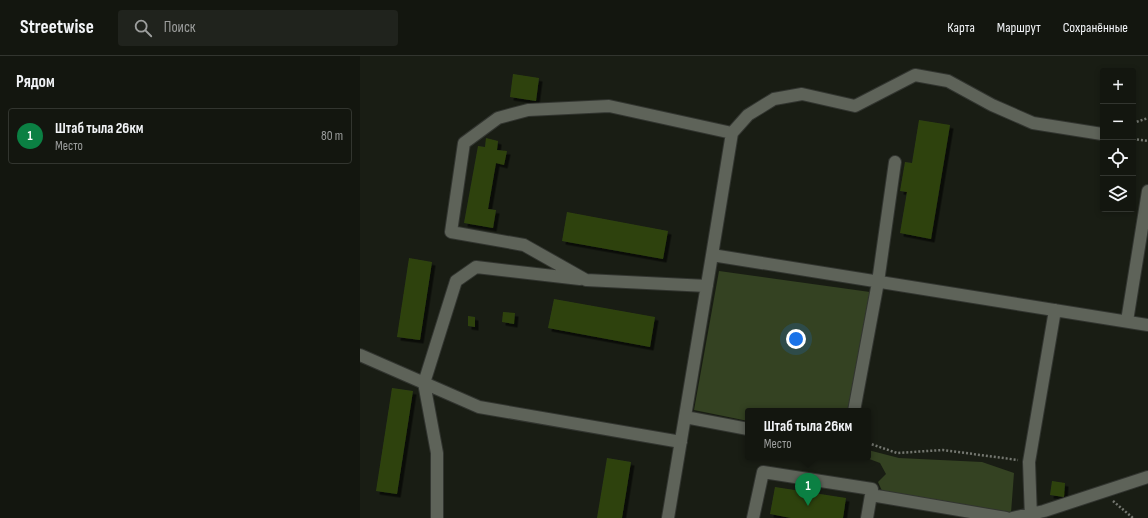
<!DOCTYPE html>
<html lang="ru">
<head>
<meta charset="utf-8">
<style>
	:root { --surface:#13160f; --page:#20231d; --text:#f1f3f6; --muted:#9d9f9e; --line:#32352f; --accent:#0b8043 }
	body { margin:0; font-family:"Sofia Sans Condensed",sans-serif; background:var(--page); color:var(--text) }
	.controls { position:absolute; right:12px; top:12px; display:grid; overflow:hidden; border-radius:4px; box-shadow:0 2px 6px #0003 }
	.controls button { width:36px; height:36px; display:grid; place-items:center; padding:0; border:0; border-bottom:1px solid var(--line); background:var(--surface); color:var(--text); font:20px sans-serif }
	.you { position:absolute; left:436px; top:283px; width:14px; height:14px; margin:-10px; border:3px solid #fff; border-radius:50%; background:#1a73e8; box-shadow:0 0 0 6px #1a73e833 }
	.badge { display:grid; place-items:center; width:26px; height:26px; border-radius:50%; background:var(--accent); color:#fff; font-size:13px; font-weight:700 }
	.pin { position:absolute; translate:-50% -33px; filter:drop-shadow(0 1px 2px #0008) }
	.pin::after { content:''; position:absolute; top:21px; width:14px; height:12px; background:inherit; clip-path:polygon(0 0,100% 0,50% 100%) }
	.popup { position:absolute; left:385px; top:352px; width:126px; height:52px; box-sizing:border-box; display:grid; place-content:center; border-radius:4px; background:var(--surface); filter:drop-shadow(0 1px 3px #0005); font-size:13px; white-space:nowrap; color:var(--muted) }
	.popup b { font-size:15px; color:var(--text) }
	.popup::after { content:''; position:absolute; left:50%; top:100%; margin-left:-8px; border:8px solid transparent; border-top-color:var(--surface) }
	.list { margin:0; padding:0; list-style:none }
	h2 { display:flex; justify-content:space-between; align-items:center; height:52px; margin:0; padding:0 16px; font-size:17px }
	h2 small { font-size:13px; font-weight:400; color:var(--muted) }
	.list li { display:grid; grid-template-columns:26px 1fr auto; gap:12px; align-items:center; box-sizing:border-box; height:56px; margin:0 8px 8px; padding:0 8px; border:1px solid var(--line); border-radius:4px }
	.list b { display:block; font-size:15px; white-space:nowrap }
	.list p { margin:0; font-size:13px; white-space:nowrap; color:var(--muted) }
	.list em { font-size:13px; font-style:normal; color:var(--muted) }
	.icon { flex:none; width:22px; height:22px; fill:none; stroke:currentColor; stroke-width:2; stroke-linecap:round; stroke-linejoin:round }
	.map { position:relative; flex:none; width:788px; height:462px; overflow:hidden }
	header { display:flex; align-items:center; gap:24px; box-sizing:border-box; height:56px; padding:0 20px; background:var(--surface); border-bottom:1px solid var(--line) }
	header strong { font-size:19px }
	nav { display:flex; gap:22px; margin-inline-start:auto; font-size:14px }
	.search { width:280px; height:36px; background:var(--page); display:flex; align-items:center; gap:10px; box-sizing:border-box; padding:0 14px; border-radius:4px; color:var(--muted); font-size:15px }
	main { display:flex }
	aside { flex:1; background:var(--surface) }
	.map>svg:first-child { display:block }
</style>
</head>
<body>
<header>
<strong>Streetwise</strong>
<div class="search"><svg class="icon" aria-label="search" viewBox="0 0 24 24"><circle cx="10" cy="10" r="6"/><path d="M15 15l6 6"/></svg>Поиск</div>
<nav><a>Карта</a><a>Маршрут</a><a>Сохранённые</a></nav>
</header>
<main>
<aside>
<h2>Рядом<small></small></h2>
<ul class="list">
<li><span class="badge">1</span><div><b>Штаб тыла 26км</b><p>Место</p></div><em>80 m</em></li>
</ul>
</aside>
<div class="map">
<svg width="788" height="462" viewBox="0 0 788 462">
	<defs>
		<filter id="shadow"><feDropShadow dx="3.5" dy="3.5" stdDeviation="0" flood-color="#0009"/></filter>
	</defs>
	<rect width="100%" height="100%" fill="#191d14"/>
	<path fill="#344222" d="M359 215 510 236 490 355H388V365L334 354Z
		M508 394 539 402 622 406 654 417 651 457 523 437 518 426 526 418 520 407 504 401 447 404V401H508Z"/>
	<path fill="#2f4311" filter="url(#shadow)" d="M153 18 179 22 176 45 150 41Z
		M559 64 590 69 571 183 540 177 547 136 540 135 545 106 552 107Z
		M126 82 138 85 137 94 147 95 144 109 136 107 128 153 136 154 133 172 104 167 118 90 125 91Z
		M207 156 308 175 303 203 202 185Z
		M49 202 72 206 60 284 37 281Z
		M194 243 295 261 290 291 188 272Z
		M143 256 155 257 154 268 142 266Z
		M108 260 115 261V271L108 270Z
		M32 332 53 335 37 438 16 435Z
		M247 402 271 406 262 462H237Z
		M692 425 705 427 704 441 690 439Z
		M415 431 486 442 483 462H431L410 458Z"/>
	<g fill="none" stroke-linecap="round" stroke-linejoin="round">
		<defs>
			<path id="minor" d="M352 199 372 77 388 59 414 43 442 38 495 50 555 19 588 25 632 49 673 67 742 78
				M347 230 226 224 164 189 91 176 104 87 138 62 168 54 249 50 372 77
				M767 265 788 135
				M0 299 119 351 321 386
				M494 355 518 226 535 106
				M325 361 388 373
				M511 439 646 462
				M77 462V397L64 327 96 225 116 211 220 223
				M308 462 352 199 788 269
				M393 462 403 416 512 433 507 462
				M652 462 684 455 788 421
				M671 462 669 406 695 254"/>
		</defs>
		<use href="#minor" stroke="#323530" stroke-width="14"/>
		<path stroke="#747770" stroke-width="2.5" stroke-dasharray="2 2" stroke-linecap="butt" d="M773 67 788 62
			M773 83 788 85
			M508 387 537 397 583 394 658 404
			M753 445 773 462"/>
		<use href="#minor" stroke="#5e6359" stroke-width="12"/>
	</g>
</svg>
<div class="controls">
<button>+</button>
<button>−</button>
<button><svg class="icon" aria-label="locate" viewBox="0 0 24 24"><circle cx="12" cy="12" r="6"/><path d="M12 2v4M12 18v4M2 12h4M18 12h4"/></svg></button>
<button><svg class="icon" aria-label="layers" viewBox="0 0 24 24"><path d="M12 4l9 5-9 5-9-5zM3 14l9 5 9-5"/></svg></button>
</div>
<div class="you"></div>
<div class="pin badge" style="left:448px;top:450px">1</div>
<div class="popup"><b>Штаб тыла 26км</b>Место</div>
</div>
</main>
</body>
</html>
